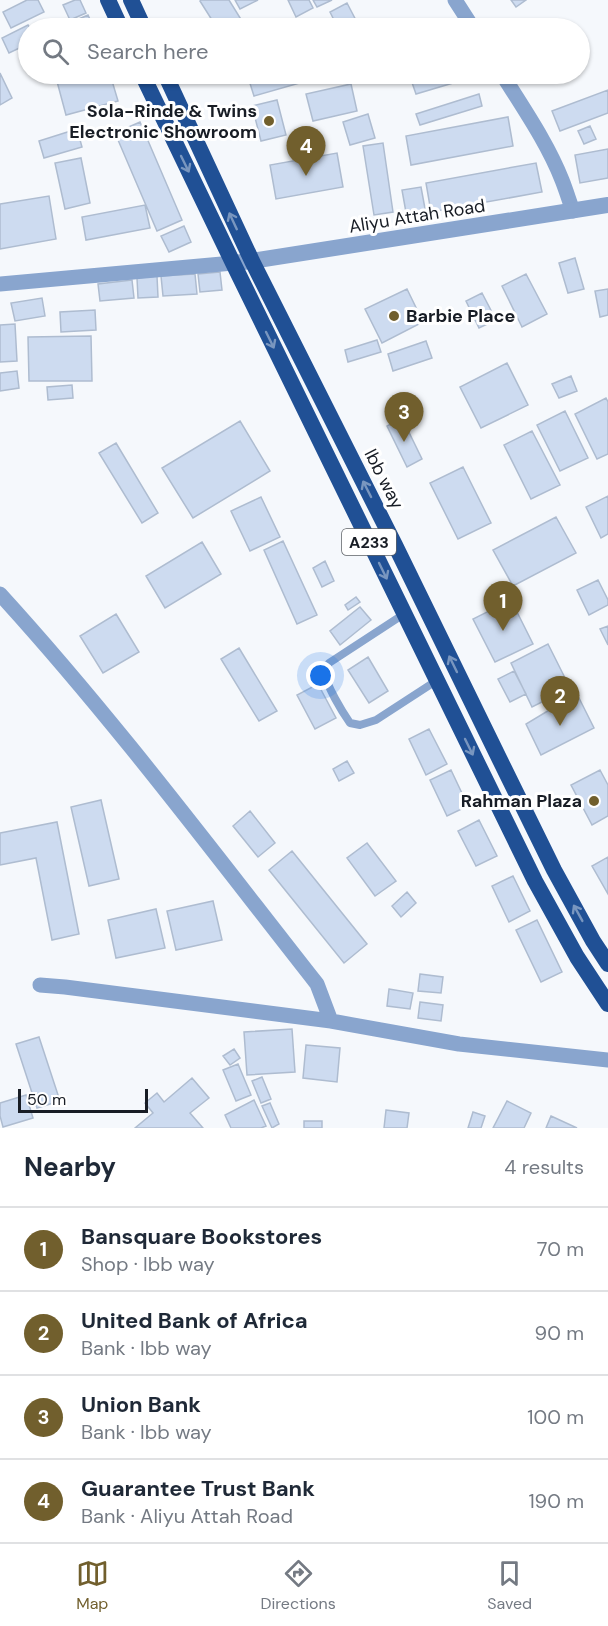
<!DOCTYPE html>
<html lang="en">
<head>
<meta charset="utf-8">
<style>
	:root { --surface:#fff; --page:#f6f6f7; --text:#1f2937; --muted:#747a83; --line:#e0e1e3; --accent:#715f2d }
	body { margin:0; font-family:"DM Sans",sans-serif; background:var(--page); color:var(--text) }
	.scale { position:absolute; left:18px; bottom:15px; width:130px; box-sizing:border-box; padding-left:6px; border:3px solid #181d25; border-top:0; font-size:16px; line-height:21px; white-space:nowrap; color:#181d25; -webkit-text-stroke:4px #fff; paint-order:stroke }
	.you { position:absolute; left:321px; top:676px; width:21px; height:21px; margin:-15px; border:4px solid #fff; border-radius:50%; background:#1a73e8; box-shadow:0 0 0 9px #1a73e833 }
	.badge { display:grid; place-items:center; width:39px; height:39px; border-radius:50%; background:var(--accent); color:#fff; font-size:20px; font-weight:700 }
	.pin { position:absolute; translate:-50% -50px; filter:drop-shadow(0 2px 3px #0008) }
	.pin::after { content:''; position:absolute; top:32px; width:21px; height:18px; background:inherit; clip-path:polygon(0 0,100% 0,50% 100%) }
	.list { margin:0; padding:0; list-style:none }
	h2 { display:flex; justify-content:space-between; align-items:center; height:78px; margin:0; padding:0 24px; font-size:26px }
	h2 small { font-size:20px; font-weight:400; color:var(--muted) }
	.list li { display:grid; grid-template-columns:39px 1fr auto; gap:18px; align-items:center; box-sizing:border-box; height:84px; padding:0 24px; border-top:2px solid var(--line) }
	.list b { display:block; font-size:22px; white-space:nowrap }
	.list p { margin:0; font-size:20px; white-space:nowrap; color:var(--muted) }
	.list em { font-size:20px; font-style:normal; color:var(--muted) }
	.icon { flex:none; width:33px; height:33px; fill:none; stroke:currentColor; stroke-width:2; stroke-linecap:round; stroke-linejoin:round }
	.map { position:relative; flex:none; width:608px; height:1128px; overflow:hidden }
	.search { position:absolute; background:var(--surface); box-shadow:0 2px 4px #0004; left:18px; right:18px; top:18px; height:66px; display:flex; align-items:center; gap:15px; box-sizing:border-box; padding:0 21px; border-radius:33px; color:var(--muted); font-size:22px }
	.sheet { height:414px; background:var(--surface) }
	nav { display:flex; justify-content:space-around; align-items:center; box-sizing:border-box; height:84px; border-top:2px solid var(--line); background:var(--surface); font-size:16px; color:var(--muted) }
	nav a { display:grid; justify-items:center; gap:3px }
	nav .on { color:var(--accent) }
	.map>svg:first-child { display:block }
</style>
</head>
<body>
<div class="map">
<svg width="608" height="1128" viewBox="0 0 608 1128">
	<rect width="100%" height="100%" fill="#f5f8fc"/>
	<path fill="#cddbf0" stroke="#aebcd0" stroke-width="1.5" d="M27 0H38L44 12 11 28 3 12Z
		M75 0H80L86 13 70 20 63 5Z
		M201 0H229L242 21 229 28H217L200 1Z
		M235 0H258L240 9Z
		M288 0H309L313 8 296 17Z
		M313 0H332L317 7Z
		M511 0H526L516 7Z
		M347 3 360 28H338L330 12Z
		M88 15 93 26 87 28H77L74 21Z
		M28 25 30 28 28 44 9 53 2 38Z
		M0 73 12 98 0 105Z
		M55 74H110L118 101 66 115Z
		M247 74H331L254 96Z
		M409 74H469L470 78 416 94Z
		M351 84 357 111 313 121 306 94Z
		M608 90V113L560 131 552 111Z
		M479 94 482 106 420 125 416 114Z
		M277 100 286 135 261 141 252 106Z
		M368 114 375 138 350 145 343 122Z
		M508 117 513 146 411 165 406 136Z
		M140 122 182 220 157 231 115 133Z
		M590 126 596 139 584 144 578 131Z
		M77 129 82 147 44 158 39 141Z
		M383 143 393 212 374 215 363 146Z
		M608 149V178L580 183 575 155Z
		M337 153 343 187 276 199 270 165Z
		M81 158 90 203 65 209 55 163Z
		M536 163 542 192 431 212 426 183Z
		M421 187 426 214 407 218 402 190Z
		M49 196 56 239 0 249V204Z
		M145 205 150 228 86 240 82 217Z
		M184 226 191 242 169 252 161 236Z
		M575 258 584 289 568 293 559 263Z
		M220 272 222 290 200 292 198 274Z
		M195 274 197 294 163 296 161 276Z
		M526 274 547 314 522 327 502 286Z
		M157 276 158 297 138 298 137 278Z
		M132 280 134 298 100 301 98 284Z
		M407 289 423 322 382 343 365 309Z
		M608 289V315L600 317 595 291Z
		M482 293 496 320 479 328 466 301Z
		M42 298 45 316 15 321 11 303Z
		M95 310 96 330 61 332 60 312Z
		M15 324 17 361 0 362V325Z
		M91 336 92 381H29L28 337Z
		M377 340 381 352 348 362 345 350Z
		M426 341 432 358 393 371 388 354Z
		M507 363 528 405 481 428 460 387Z
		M17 371 19 388 0 391V373Z
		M571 376 577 391 559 398 552 384Z
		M72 385 73 398 48 400 47 387Z
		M606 398 608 402V454L597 459 575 414Z
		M565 411 588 458 560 471 537 425Z
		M402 418 422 459 407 467 387 426Z
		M240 421 270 471 193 518 162 468Z
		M532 431 560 485 531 499 504 445Z
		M116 443 158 513 142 523 99 453Z
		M463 467 491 523 458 539 430 483Z
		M608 496V534L601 538 586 507Z
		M261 497 280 537 250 551 231 511Z
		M556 517 576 553 513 586 493 550Z
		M283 541 317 615 297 624 264 550Z
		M202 542 221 574 165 608 146 576Z
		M325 561 334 581 322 587 313 568Z
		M598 580 608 600V605L589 615 577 590Z
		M356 597 360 602 348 610 345 605Z
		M511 600 533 644 495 662 473 619Z
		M360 607 371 620 340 645 330 631Z
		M116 614 139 652 103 673 80 636Z
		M608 626V645L600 629Z
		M548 644 570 688 532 707 511 663Z
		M239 648 277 711 259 721 221 659Z
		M368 657 388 691 369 703 348 670Z
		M514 671 526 694 510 702 498 679Z
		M318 684 336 718 315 729 297 695Z
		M579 698 594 728 541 755 526 724 551 709Z
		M429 729 447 764 426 775 409 739Z
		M347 761 354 773 339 781 333 769Z
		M451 770 468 806 447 816 430 780Z
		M600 770 608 785V816L592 825 571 785Z
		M101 800 119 879 89 886 71 807Z
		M250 811 275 843 258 857 233 826Z
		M479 820 497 856 476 866 458 831Z
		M57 822 79 934 52 940 36 858 0 865V833Z
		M367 843 396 881 375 896 347 858Z
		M292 851 367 944 344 963 269 870Z
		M608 857V894L592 866Z
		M513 876 530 911 509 922 492 886Z
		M407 892 416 903 401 917 392 906Z
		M213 901 222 940 176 950 167 911Z
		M156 909 165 948 116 958 108 920Z
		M537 920 562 972 541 982 516 930Z
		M420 974 443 977 441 993 418 991Z
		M389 989 413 993 410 1009 387 1006Z
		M420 1002 443 1005 441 1021 418 1018Z
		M292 1029 295 1072 247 1075 244 1032Z
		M39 1037 60 1101 37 1108 16 1044Z
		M306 1045 340 1048 337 1082 303 1078Z
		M234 1049 240 1058 230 1065 223 1056Z
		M238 1064 251 1095 236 1101 223 1070Z
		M262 1077 271 1099 261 1103 252 1081Z
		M192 1078 209 1098 190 1113 203 1128H135L153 1113 145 1103 157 1093 164 1102Z
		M26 1095 33 1118 3 1127 0 1116V1103Z
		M254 1100 266 1126 261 1128H231L225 1115Z
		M507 1101 531 1113 524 1128H493Z
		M270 1103 279 1124 272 1128 262 1106Z
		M386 1110 409 1113 407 1128H384Z
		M473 1112 485 1116 481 1128H468Z
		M551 1116 577 1128H546Z
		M304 1121H322V1128H304Z"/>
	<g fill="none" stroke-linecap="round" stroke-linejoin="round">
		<path stroke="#89a5ce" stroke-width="8" d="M404 614 329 663C328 665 326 670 325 672 325 684 343 713 350 723L360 725 376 720 436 681"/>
		<path stroke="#89a5ce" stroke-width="15" d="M455 0 473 28
			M502 74C523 108 547 142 562 180 566 190 569 200 573 211
			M0 284 233 263
			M0 594C113 718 214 853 317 984L331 1021
			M40 985 65 987 331 1021 459 1044 608 1060"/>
		<path stroke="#89a5ce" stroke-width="16" d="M233 263 252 261 608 205"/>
		<path stroke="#205095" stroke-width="16" d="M108 0 121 28
			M131 0 144 28
			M142 74 233 263 535 881 577 957 608 1004
			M165 74 252 261 395 545 500 760 554 870 593 941 608 964"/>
	</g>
	<defs><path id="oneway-shaft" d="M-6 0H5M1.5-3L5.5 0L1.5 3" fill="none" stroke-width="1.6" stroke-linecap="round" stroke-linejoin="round" transform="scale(1.5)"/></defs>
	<g stroke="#7996bf">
		<use href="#oneway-shaft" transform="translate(185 164) rotate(64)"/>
		<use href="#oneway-shaft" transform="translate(233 221) rotate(-115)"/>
		<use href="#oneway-shaft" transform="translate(270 340) rotate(64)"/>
		<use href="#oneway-shaft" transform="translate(367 489) rotate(-117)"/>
		<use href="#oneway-shaft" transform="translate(383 571) rotate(64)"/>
		<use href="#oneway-shaft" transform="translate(453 664) rotate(-116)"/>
		<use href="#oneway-shaft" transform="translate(469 747) rotate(64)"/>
		<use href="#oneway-shaft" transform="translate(578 913) rotate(-119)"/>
	</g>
	<g fill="#715f2d" stroke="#fff" stroke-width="2">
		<circle cx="269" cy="121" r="6"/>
		<circle cx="394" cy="316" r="6"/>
		<circle cx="594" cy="801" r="6"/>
	</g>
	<g text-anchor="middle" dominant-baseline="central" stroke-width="6" stroke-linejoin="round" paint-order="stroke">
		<rect fill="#fff" stroke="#5d6166" stroke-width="1.5" x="342" y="529" width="54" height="26" rx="4.5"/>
		<g font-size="16" font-weight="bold" fill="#181d25">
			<text x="369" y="542">A233</text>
		</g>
		<g font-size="18" font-weight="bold" fill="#181d25" stroke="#fff" text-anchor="end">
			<text x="257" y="111">Sola-Rinde &amp; Twins<tspan x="257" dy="21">Electronic Showroom</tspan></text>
			<text x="406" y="316" text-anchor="start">Barbie Place</text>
			<text x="582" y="801">Rahman Plaza</text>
		</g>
		<g font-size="18" fill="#181d25" stroke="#fff">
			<text transform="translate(417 216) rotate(-9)">Aliyu Attah Road</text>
			<text transform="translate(384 479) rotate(63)">Ibb way</text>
		</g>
	</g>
</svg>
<div class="scale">50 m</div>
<div class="you"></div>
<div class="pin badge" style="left:503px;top:631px">1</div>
<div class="pin badge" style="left:560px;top:726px">2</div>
<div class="pin badge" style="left:404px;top:442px">3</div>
<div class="pin badge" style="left:306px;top:176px">4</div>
<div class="search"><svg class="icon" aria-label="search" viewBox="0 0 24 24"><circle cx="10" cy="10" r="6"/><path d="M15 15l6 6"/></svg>Search here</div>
</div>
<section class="sheet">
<h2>Nearby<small>4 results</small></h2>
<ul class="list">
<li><span class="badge">1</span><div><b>Bansquare Bookstores</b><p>Shop · Ibb way</p></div><em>70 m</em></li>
<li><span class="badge">2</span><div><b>United Bank of Africa</b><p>Bank · Ibb way</p></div><em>90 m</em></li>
<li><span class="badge">3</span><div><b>Union Bank</b><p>Bank · Ibb way</p></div><em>100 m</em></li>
<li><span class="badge">4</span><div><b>Guarantee Trust Bank</b><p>Bank · Aliyu Attah Road</p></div><em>190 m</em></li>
</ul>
</section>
<nav>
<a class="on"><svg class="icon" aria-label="map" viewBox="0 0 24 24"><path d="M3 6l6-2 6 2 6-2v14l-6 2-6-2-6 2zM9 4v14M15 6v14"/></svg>Map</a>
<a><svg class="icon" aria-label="directions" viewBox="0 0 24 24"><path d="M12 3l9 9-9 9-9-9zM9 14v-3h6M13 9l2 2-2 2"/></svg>Directions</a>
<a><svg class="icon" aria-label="saved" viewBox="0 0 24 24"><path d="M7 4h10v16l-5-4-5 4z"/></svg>Saved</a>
</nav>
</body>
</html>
